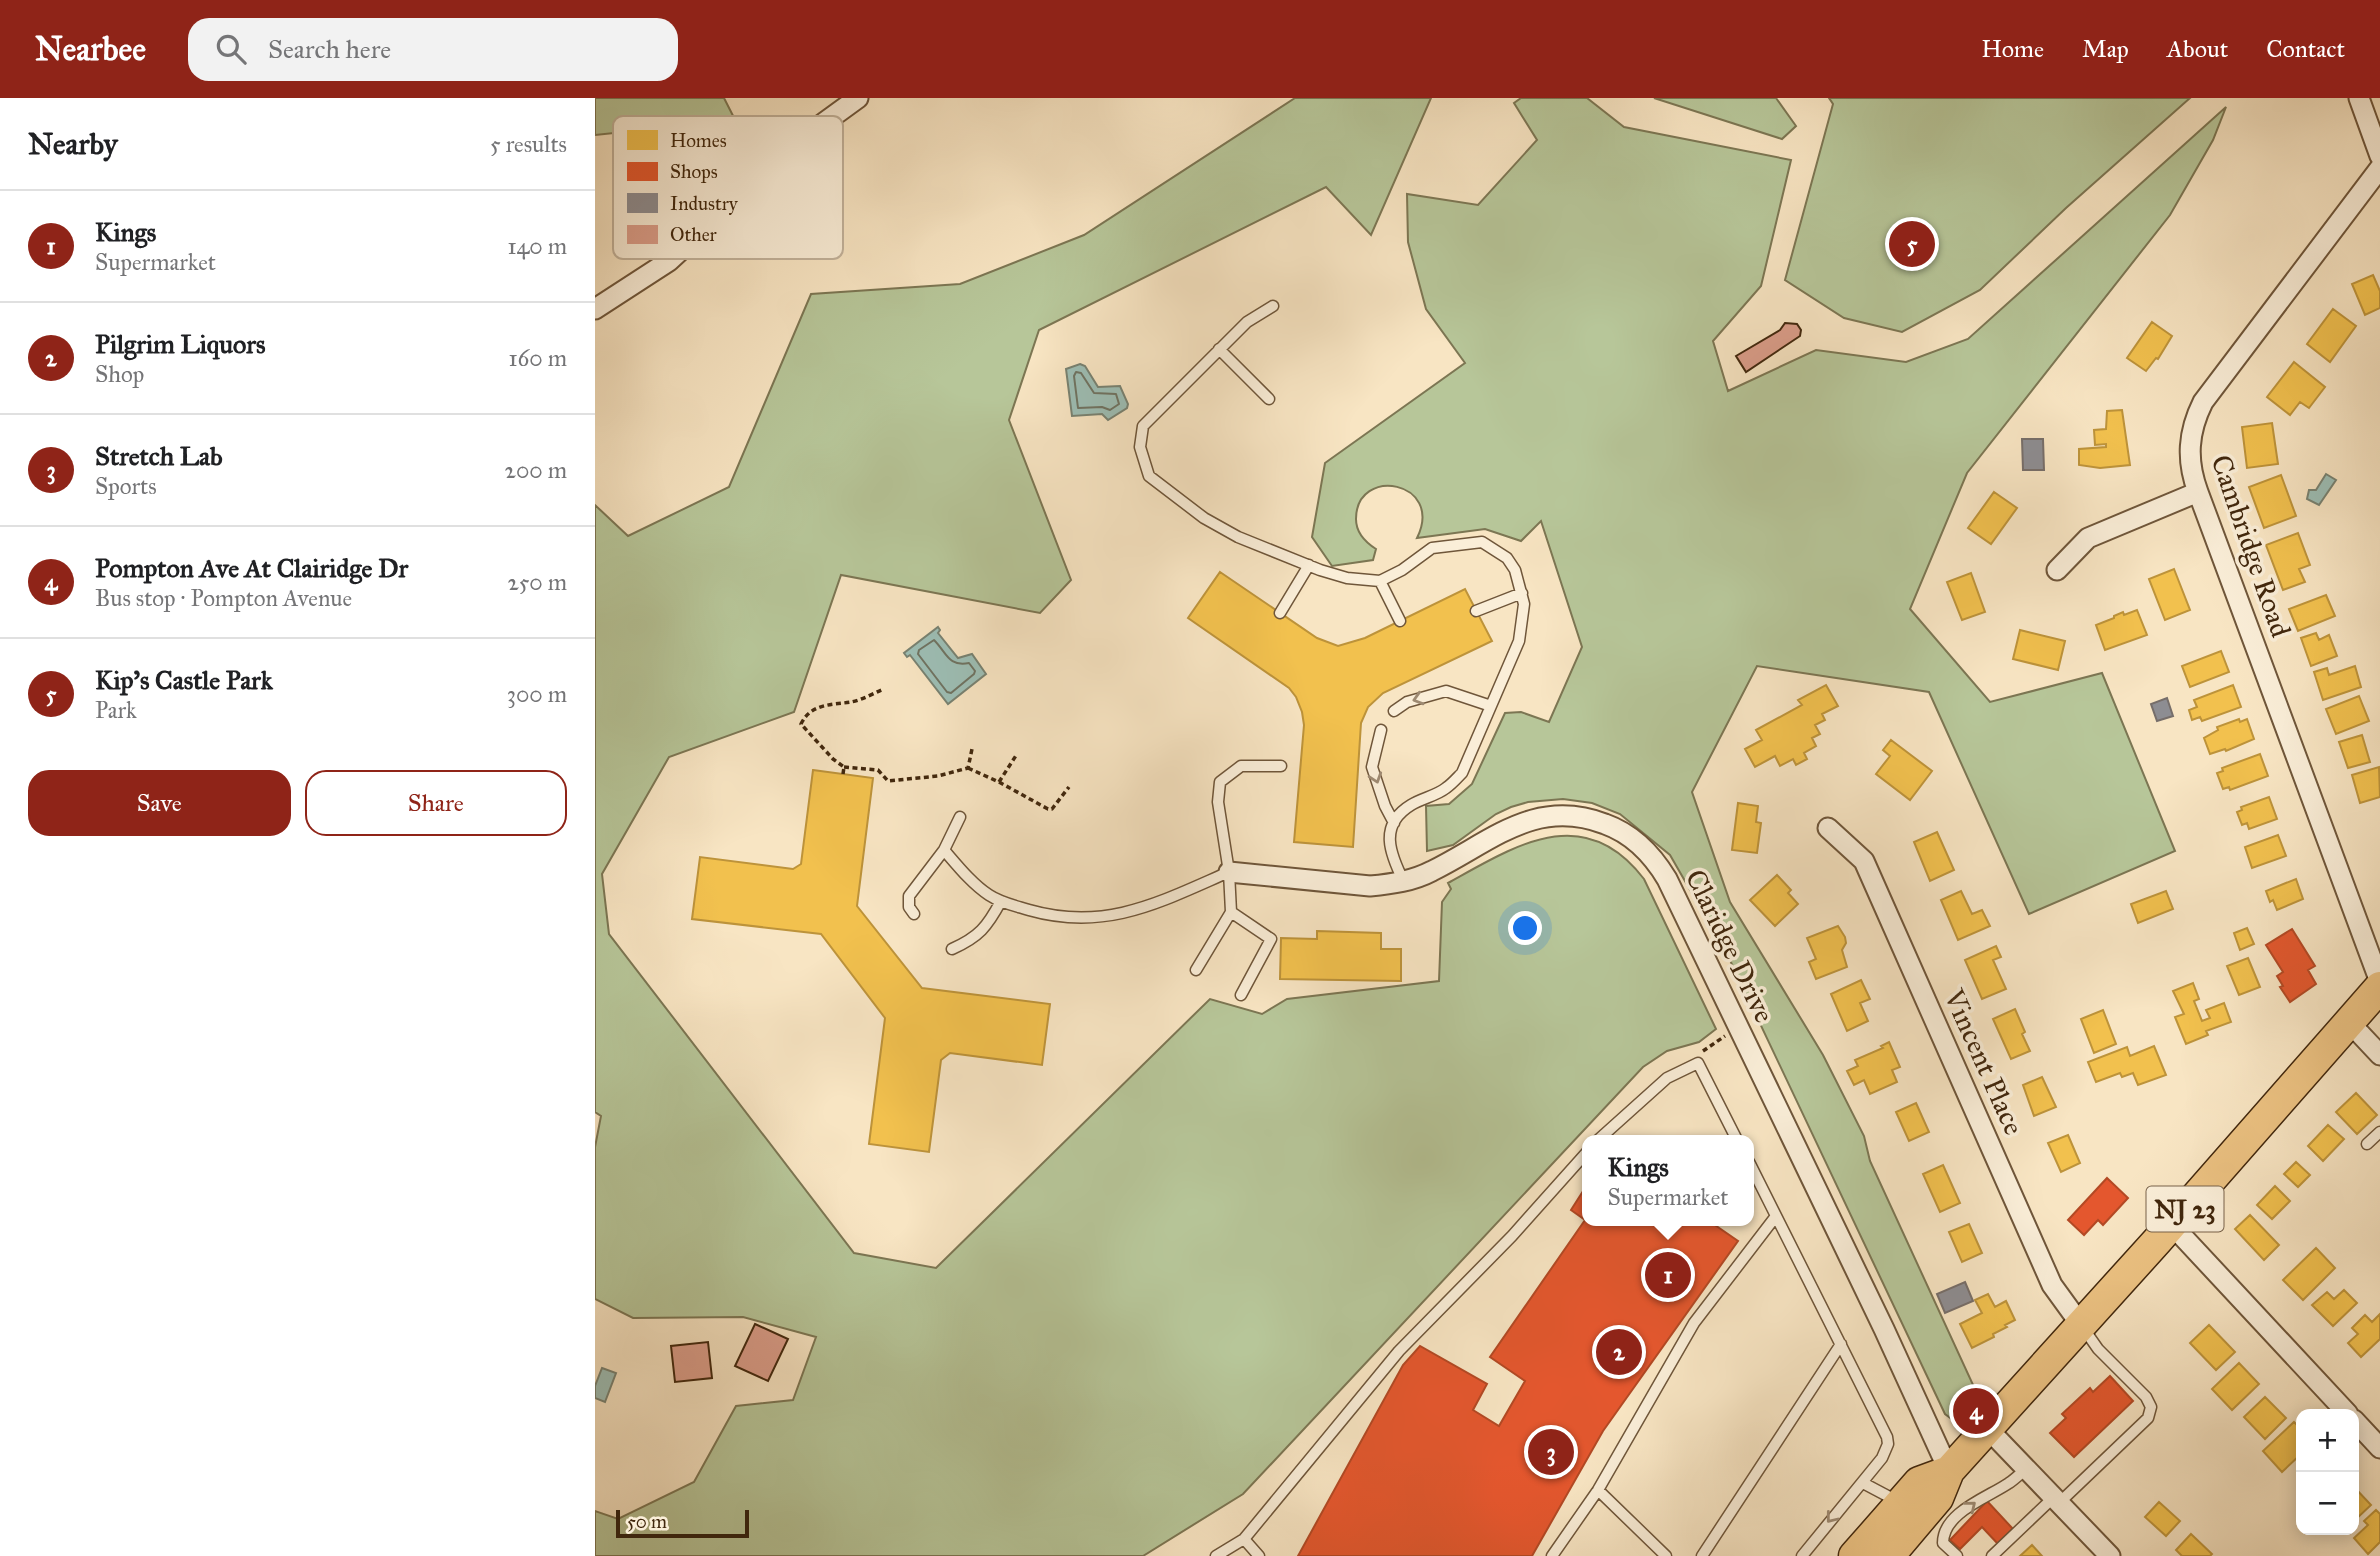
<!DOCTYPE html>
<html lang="en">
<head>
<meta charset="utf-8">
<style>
	:root { --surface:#fff; --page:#f2f2f2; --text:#202124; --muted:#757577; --line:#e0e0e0; --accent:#8f2418 }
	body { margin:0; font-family:"IM FELL Great Primer",serif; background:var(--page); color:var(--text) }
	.controls { position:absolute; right:21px; bottom:21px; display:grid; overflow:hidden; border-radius:14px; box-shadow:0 4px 18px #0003 }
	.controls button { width:63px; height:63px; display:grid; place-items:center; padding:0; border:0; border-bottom:2px solid var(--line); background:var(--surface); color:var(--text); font:35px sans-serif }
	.scale { position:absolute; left:21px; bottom:18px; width:133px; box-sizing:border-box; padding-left:7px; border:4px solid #41270d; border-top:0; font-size:19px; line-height:24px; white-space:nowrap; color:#41270d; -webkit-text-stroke:5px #faeed8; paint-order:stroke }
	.you { position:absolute; left:931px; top:831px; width:24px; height:24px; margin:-18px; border:5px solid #fff; border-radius:50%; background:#1a73e8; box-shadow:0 0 0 10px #1a73e833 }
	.badge { display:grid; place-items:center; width:46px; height:46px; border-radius:50%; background:var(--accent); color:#fff; font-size:23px; font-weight:700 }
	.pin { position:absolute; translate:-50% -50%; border:4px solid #fff; box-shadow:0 2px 7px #0006 }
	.popup { position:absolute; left:987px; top:1037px; width:172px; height:91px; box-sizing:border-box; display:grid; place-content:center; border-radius:14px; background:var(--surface); filter:drop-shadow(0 2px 5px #0005); font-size:23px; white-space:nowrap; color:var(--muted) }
	.popup b { font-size:26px; color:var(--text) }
	.popup::after { content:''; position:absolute; left:50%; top:100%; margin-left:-14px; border:14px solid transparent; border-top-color:var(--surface) }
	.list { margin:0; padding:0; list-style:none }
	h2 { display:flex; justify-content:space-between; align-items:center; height:91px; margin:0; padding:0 28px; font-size:30px }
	h2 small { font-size:23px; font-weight:400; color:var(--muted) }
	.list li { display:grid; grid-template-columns:46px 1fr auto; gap:21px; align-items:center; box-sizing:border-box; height:112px; padding:0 28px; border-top:2px solid var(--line) }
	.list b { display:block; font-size:26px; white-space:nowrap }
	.list p { margin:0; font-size:23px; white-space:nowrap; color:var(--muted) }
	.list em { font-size:23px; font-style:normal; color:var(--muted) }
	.actions { display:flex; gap:14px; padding:21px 28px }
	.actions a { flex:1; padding:16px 0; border:2px solid var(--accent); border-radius:21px; text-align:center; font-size:24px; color:var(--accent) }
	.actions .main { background:var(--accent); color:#fff }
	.icon { flex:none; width:38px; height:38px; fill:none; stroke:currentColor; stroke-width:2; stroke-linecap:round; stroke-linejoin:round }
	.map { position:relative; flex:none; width:1785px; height:1458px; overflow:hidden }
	header { display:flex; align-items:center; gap:42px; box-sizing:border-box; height:98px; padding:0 35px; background:var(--accent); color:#fff }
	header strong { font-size:33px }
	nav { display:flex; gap:38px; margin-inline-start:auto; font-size:24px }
	.search { width:490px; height:63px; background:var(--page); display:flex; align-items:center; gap:18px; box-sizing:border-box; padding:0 24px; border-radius:21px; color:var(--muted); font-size:26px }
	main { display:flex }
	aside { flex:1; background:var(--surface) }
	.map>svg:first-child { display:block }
</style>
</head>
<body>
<header>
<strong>Nearbee</strong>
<div class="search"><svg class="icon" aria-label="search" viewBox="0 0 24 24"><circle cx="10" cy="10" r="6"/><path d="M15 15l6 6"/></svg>Search here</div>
<nav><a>Home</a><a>Map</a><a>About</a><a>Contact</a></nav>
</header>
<main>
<aside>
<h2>Nearby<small>5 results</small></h2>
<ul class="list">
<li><span class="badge">1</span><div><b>Kings</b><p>Supermarket</p></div><em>140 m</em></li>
<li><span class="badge">2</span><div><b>Pilgrim Liquors</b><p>Shop</p></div><em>160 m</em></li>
<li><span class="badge">3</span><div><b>Stretch Lab</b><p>Sports</p></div><em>200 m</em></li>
<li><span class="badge">4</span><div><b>Pompton Ave At Clairidge Dr</b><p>Bus stop · Pompton Avenue</p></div><em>250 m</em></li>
<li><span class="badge">5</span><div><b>Kip's Castle Park</b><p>Park</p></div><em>300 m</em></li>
</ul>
<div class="actions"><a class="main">Save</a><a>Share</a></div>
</aside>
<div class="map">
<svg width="1785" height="1458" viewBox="0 0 1785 1458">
	<rect width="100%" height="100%" fill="#f8e5c3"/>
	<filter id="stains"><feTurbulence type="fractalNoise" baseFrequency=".00286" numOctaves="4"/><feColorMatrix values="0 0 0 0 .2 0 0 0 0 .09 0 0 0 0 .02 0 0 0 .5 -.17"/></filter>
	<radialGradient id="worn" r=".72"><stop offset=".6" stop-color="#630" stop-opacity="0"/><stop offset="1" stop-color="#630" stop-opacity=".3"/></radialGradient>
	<path fill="#b7c699" stroke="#7c7653" stroke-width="2" d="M0 0H129L160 61 107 106 57 31 0 37Z
		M700 0H836L776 137 731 89 444 232 414 322 476 482 445 515 246 477 199 614 74 659 7 776 14 836 259 1155 341 1170 615 901 667 916 692 901 844 883 847 804 856 791 853 785C920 748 989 702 1049 781L1121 931 1104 944 1072 953 1048 969 648 1396 548 1458H0V1413L23 1421 99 1384 141 1308 198 1302 221 1239 148 1219 38 1220 0 1201V1049L6 1018 0 1014V407L33 438 134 389 216 196 365 186 489 137Z
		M926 0H992L1029 29 1196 62 1166 188 1118 243 1133 293 1221 252 1311 264 1373 241 1631 9 1618 42 1575 117 1372 375 1315 511 1395 604 1507 575 1580 753 1434 816 1334 594 1162 568 1097 694 1135 804 1228 957 1269 1038 1275 1063 1385 1302 1366 1321 1358 1322 1350 1316 1133 858 1075 757 1025 716 997 705 968 701 933 704 916 709 901 716 858 747 832 753 831 708 854 706 877 686 910 615 926 614 954 624 987 549 946 423 926 443 890 431 822 440C850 383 761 367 761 421 761 435 770 444 781 451L778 462 737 468 717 439 730 365 870 265 831 211 813 144 812 96 883 107 942 42 919 5Z
		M1059 0H1181L1201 28 1187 41Z
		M1234 0H1595L1471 110 1385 192 1307 234 1249 220 1190 182 1238 6Z"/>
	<path fill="#9dbfb6" stroke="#788272" stroke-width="2" d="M485 266 490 268 503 289 525 288 533 306 532 310 513 322 507 316 477 318 471 271Z
		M1731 376 1741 382 1724 407 1712 401 1714 392H1721Z
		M343 529 345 532 343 535 363 560 377 556 391 576 353 606 315 557 312 559 309 555Z
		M7 1270 21 1275 10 1304 0 1300V1288Z"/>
	<path fill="#f2c14e" stroke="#bd933a" stroke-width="2" d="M1778 177 1785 193V210L1770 217 1757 186Z
		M1738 211 1761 228 1735 264 1712 246Z
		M1557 224 1577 238 1563 261 1561 260 1551 273 1532 260Z
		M1699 264 1730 289 1714 310 1705 304 1695 317 1672 299Z
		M1527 312 1535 367 1505 370 1484 367V351L1511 349V346L1500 347 1499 332 1511 331 1512 313Z
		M1677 325 1683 366 1652 370 1647 329Z
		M1686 377 1701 418 1669 430 1654 389Z
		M1399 394 1422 410 1396 446 1373 430Z
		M1703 435 1715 467 1704 471 1710 484 1688 492 1671 447Z
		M1579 471 1595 512 1570 522 1554 481Z
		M625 474 722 540 743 548 770 540 870 491 897 543 788 595 773 609 766 625 758 749 699 744 709 627 707 614 701 599 694 590 593 520Z
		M1376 475 1390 514 1367 522 1352 484Z
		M1731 497 1740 518 1703 533 1694 511Z
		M1542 512 1552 537 1510 552 1501 527 1519 520V518L1528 514 1529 517Z
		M1425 532 1470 543 1463 572 1418 561Z
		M1721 535 1724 542 1734 537 1742 558 1716 568 1706 540Z
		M1626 553 1634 574 1595 589 1587 568Z
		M1760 568 1766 589 1728 602 1719 574 1732 570 1734 577Z
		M1231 587 1243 608 1227 616 1230 622 1220 627 1225 636 1217 640 1221 648 1209 655 1212 661 1201 667 1198 661 1185 668 1180 658 1160 669 1150 651 1167 642 1161 632 1207 607 1203 602Z
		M1638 587 1646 609 1607 623 1605 619 1597 622 1594 612 1602 609 1599 602Z
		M1764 598 1774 623 1741 636 1731 611Z
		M1644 621 1645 624 1652 621 1659 641 1631 653 1630 651 1615 656 1609 640 1623 632 1622 629Z
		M1767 637 1775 664 1753 670 1744 644Z
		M1296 642 1337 673 1315 702 1281 676 1295 658 1288 652Z
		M1665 656 1673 678 1635 692 1634 689 1628 691 1622 675 1628 673 1627 670Z
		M1784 669 1785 699 1765 705 1757 677Z
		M218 672 278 680 262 808 327 890 455 906 447 967 355 955 346 962 334 1054 274 1046 290 920 226 836 97 821 105 759 198 771 206 766Z
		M1674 699 1682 721 1654 731 1652 725 1647 727 1642 714 1647 712 1646 709Z
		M1143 705 1163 708 1161 724 1166 725 1162 755 1137 752Z
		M1342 734 1359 772 1335 783 1319 744Z
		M1683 737 1691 758 1657 770 1650 749Z
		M1182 777 1196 792 1193 795 1203 806 1180 828 1155 802Z
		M1701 781 1708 801 1682 812 1678 802 1675 804 1671 793Z
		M1366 793 1377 816 1387 812 1395 828 1363 842 1346 802Z
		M1571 793 1578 811 1543 825 1536 806Z
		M1243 828 1250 839 1251 845 1247 852 1252 869 1221 881 1214 864 1221 861 1212 840Z
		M1652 830 1659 846 1645 852 1639 835Z
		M722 833 786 835V851H806V883L685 881 686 840 722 841Z
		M1401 848 1406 859 1398 862 1411 891 1387 901 1370 862Z
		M1653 860 1665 889 1644 897 1632 868Z
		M1266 882 1275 901 1265 905 1273 923 1252 933 1236 896Z
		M1598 885 1604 901 1599 903 1607 923 1615 920 1611 912 1629 905 1636 924 1611 933 1613 937 1591 946 1580 919 1589 916 1578 893Z
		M1420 911 1430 934 1427 936 1435 953 1416 961 1398 921Z
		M1508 912 1521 946 1499 955 1486 921Z
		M1294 944 1305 969 1297 972 1302 984 1275 996 1269 982 1259 987 1252 973 1263 968 1260 962 1288 950 1286 948Z
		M1559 948 1571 977 1543 987 1538 975 1527 979 1525 975 1501 984 1493 964 1532 949 1535 958Z
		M1447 979 1461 1009 1439 1018 1428 987Z
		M1761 995 1782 1017 1762 1036 1741 1014Z
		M1321 1005 1334 1034 1314 1043 1301 1014Z
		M1733 1027 1749 1041 1728 1063 1713 1048Z
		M1473 1037 1485 1065 1466 1074 1453 1045Z
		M1701 1064 1715 1077 1703 1089 1689 1076Z
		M1348 1067 1365 1105 1345 1114 1328 1076Z
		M1680 1088 1695 1103 1677 1121 1662 1107Z
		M1655 1117 1684 1147 1669 1162 1640 1131Z
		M1374 1126 1387 1155 1367 1164 1354 1134Z
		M1721 1150 1740 1170 1708 1202 1688 1182Z
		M1749 1192 1762 1205 1738 1228 1717 1207 1732 1194 1739 1201Z
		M1393 1196 1400 1209 1411 1203 1420 1222 1410 1227 1412 1229 1398 1236 1399 1239 1377 1250 1365 1226 1387 1215 1380 1202Z
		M1785 1216V1241L1766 1259 1753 1245 1763 1236 1757 1230 1770 1217 1777 1224Z
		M1614 1227 1640 1254 1621 1272 1595 1245Z
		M1644 1265 1664 1286 1637 1312 1617 1291Z
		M1670 1299 1691 1320 1670 1341 1649 1319Z
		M1699 1324 1706 1331V1356L1687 1374 1668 1353Z
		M1759 1389 1776 1407 1759 1423Z
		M1564 1404 1585 1423 1571 1438 1550 1419Z
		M1781 1412 1785 1416V1444L1773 1456 1759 1440 1773 1427 1769 1423Z
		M1596 1436 1617 1456 1615 1458H1587L1581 1452Z
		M1437 1447 1447 1458H1425Z"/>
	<path fill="#e4572e" stroke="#b34924" stroke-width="2" d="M1697 831 1720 868 1713 872 1721 886 1695 904 1685 889 1688 888 1682 878 1688 874 1671 847Z
		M1512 1080 1533 1100 1508 1127 1503 1122 1489 1137 1473 1122Z
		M992 1087V1123H1114L1143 1143 1008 1333 937 1458H703L808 1267 825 1248 892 1286 878 1312 904 1328 930 1283 895 1259 990 1122 976 1112Z
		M1515 1278 1538 1303 1479 1359 1455 1335 1471 1320 1467 1316 1495 1290 1498 1294Z
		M1392 1403 1418 1431 1403 1446 1387 1429 1365 1451 1355 1442Z"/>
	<path fill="#8d8d92" stroke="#766e6a" stroke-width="2" d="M1427 341H1448L1449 372H1428Z
		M1572 600 1578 618 1562 623 1556 606Z
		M1370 1184 1378 1203 1350 1215 1342 1196Z"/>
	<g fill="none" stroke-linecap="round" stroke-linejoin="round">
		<path stroke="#6f7362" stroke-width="2" d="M481 274 486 275 499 295 521 296 524 306 515 312 507 309 483 310 479 278Z
			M339 542C352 555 353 569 374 565L380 573 379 576 356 595 352 594 323 556 324 552Z"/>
	</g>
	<path fill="#dc9e8b" stroke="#41270d" stroke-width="2" d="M1190 225 1202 226 1206 232 1205 238 1151 274 1141 258 1185 232Z
		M160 1226 193 1241 173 1283 140 1268Z
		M113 1244 117 1280 80 1284 76 1248Z"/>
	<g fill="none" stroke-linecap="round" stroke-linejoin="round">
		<defs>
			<path id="service" d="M678 208 652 224 548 328 545 349 554 378 609 420 643 439 725 472 752 480 785 483 807 472 837 450 887 444 912 460 920 472 929 506 924 543 867 675C862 680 857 686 851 690 841 698 827 700 816 707 783 727 795 756 809 784
				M624 251 674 301
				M785 483 805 523
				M881 513 927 495
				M685 515 714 467
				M799 613 812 604 851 593 896 608
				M786 632 777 669 790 708 799 725
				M365 719 349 752C362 767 377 786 394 797 406 805 421 808 434 812 511 834 565 804 634 774
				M636 814 676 841 646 897
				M319 816 314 809V798L349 752
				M357 851C384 839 392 829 406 803
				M601 872 636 814 634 774 623 704 625 684 646 668H686
				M1003 1042 1072 980 1103 965 1142 1042
				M1772 1046 1785 1034
				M1154 1064 1292 1339 1293 1346 1287 1360 1207 1458
				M1268 1385 1302 1403
				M1003 1392 1071 1458
				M1464 1405 1553 1320 1556 1309 1551 1299 1503 1251 1489 1231
				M621 1458 649 1441
				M664 1458 649 1441 804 1253 917 1138 992 1054
				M957 1458 1003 1392 1099 1225 1181 1118
				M1107 1458 1246 1246
				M1362 1458 1348 1445C1348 1414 1394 1399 1414 1385 1420 1381 1426 1375 1431 1371
				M1397 1458 1459 1399"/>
			<path id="minor" d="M1764 0 1785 58
				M1785 70 1608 304C1593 334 1591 362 1603 394L1785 884
				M0 211 74 163 208 40 263 0
				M1462 472 1493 440 1603 394
				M1233 730 1269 763 1457 1187 1486 1227
				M634 774 775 788C797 786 818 783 837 773 896 744 940 699 1010 726 1038 736 1057 756 1072 781L1289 1231 1354 1373
				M1754 924 1785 957
				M1576 1126 1753 1316
				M1759 1322 1785 1350
				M1393 1331 1515 1458"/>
			<path id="primary" d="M1259 1458 1324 1384 1354 1373
				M1294 1458 1343 1400 1354 1373 1562 1143 1785 889"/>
		</defs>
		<use href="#service" stroke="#6f563a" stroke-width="13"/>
		<use href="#minor" stroke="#6f563a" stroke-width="23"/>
		<use href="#primary" stroke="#41270d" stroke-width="33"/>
		<path stroke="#41270d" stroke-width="3.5" stroke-dasharray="5 3.5" stroke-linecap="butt" d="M249 669 283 672 293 683 343 678 373 670 377 651
			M373 670 404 684 422 656
			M248 676 249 669 238 661 206 626C216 605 237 607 256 604 267 602 279 595 289 591
			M404 684 453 711H457L474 689
			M1108 953 1130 938"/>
		<use href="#service" stroke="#faeed8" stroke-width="10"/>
		<use href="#minor" stroke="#faeed8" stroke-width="19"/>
		<use href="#primary" stroke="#ecc282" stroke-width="30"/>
	</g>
	<defs><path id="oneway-chevron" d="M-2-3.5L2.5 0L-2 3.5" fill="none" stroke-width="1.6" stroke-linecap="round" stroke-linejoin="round" transform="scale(1.75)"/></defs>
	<g stroke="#9e8a72">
		<use href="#oneway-chevron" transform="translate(823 601) rotate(163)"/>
		<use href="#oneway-chevron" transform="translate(781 680) rotate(72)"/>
		<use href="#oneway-chevron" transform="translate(1376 1408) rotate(-39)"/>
		<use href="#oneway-chevron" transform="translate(1236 1420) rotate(128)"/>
	</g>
	<g text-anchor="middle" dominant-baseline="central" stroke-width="7" stroke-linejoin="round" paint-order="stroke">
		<rect fill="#faeed8" stroke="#78634a" stroke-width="2" x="1551.5" y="1088.5" width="77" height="45" rx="5"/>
		<g font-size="26" font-weight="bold" fill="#41270d">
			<text x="1590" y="1111">NJ 23</text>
		</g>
		<g font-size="28" fill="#41270d" stroke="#faeed8">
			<text transform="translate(1656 448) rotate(71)">Cambridge Road</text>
			<text transform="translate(1135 848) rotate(64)">Claridge Drive</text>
			<text transform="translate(1389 964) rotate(66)">Vincent Place</text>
		</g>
	</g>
	<rect x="18" y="18" width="230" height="143" rx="10" fill="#faeed8" stroke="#c2b29b" stroke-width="2"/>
	<rect x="32" y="32" width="31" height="20" fill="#f2c14e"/>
	<rect x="32" y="64" width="31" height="19" fill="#e4572e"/>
	<rect x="32" y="95" width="31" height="20" fill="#8d8d92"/>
	<rect x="32" y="127" width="31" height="19" fill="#dc9e8b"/>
	<g font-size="19" fill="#41270d">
		<text x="75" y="49">Homes</text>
		<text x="75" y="80">Shops</text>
		<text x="75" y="112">Industry</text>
		<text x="75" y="143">Other</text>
	</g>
	<rect width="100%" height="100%" filter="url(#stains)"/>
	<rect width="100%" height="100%" fill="url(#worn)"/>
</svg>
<div class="controls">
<button>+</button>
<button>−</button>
</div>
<div class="scale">50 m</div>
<div class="you"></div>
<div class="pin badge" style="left:1073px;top:1177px">1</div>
<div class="popup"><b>Kings</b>Supermarket</div>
<div class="pin badge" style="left:1024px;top:1254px">2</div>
<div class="pin badge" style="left:956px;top:1354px">3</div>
<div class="pin badge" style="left:1381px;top:1313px">4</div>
<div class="pin badge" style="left:1317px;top:146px">5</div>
</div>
</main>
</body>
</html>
